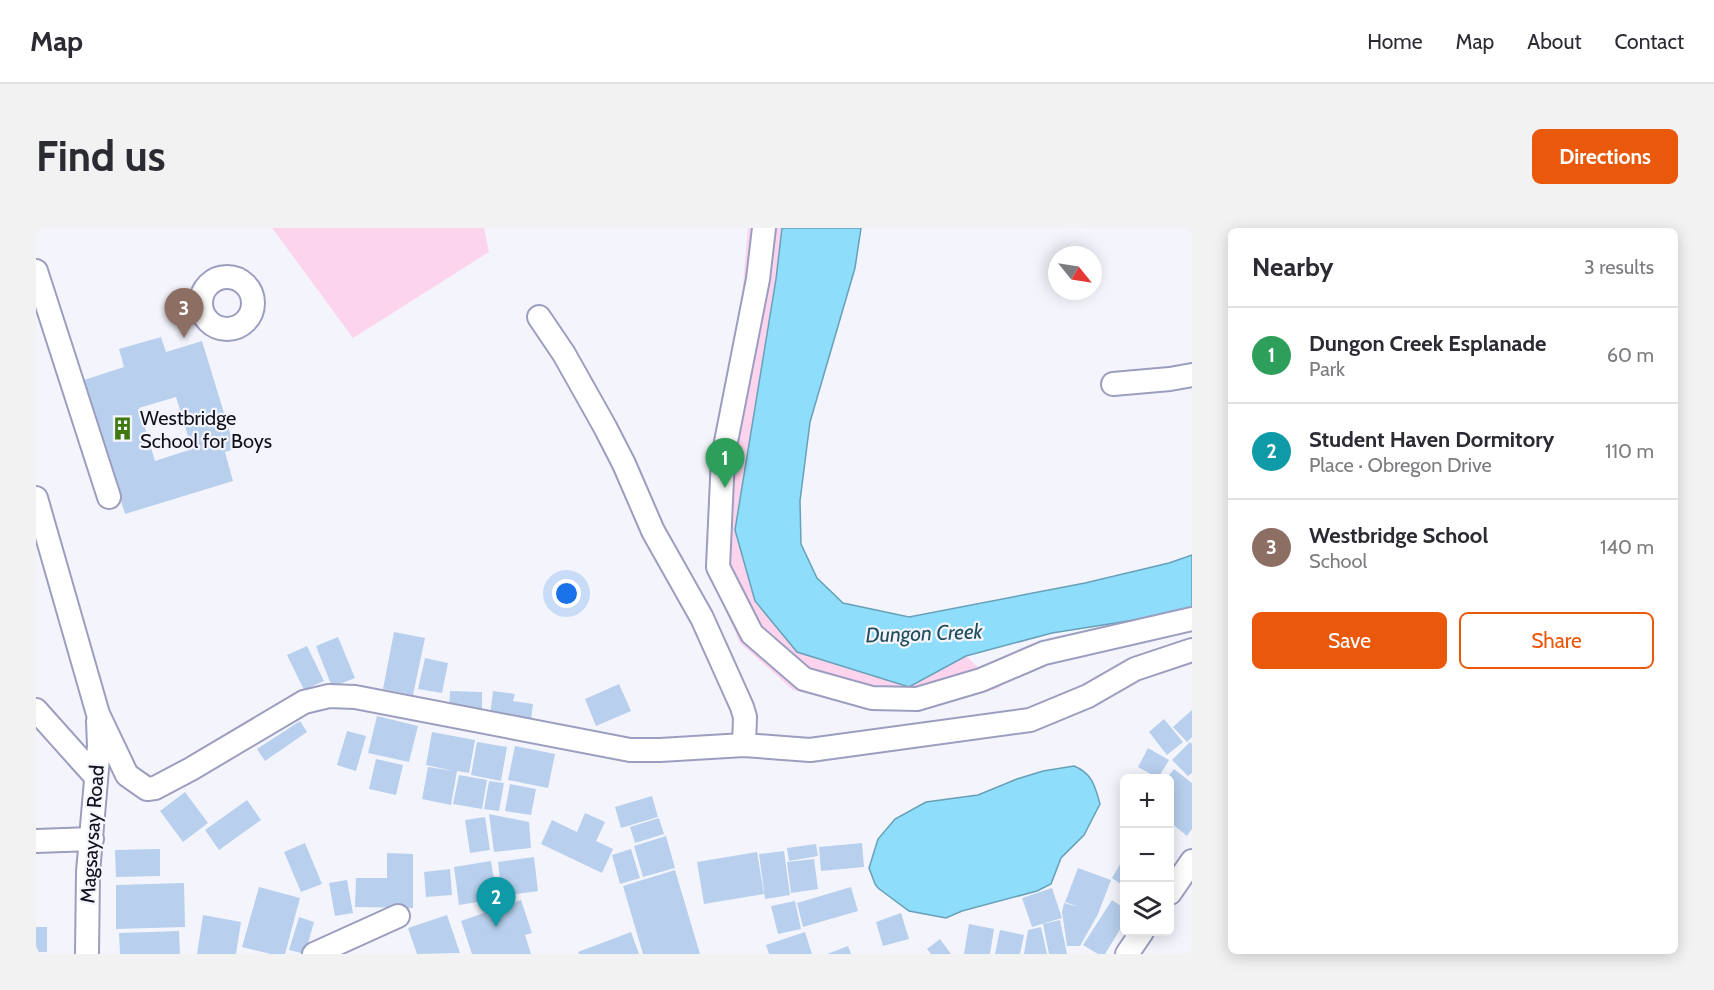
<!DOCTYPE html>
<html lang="en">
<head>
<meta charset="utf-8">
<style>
	:root { --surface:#fff; --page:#f2f2f3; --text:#2b2b33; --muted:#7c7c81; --line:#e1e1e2; --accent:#ea580c }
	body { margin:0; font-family:Cabin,sans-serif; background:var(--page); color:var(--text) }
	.controls { position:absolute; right:18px; bottom:18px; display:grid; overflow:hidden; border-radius:9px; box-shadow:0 3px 15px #0003 }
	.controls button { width:54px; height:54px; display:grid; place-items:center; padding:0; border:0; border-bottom:2px solid var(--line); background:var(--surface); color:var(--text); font:30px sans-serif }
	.compass { position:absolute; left:1012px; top:18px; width:54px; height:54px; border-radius:50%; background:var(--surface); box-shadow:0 3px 15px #0003; rotate:120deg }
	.you { position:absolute; left:531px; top:366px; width:21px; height:21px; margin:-15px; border:4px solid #fff; border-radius:50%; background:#1a73e8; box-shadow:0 0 0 9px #1a73e833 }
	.badge { display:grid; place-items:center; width:39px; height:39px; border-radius:50%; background:var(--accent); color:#fff; font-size:20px; font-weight:700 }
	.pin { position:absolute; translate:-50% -50px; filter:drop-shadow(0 2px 3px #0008) }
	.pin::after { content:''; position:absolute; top:32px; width:21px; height:18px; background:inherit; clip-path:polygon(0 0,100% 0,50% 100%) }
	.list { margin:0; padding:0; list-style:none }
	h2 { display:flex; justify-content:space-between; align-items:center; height:78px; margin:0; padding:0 24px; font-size:26px }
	h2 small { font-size:20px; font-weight:400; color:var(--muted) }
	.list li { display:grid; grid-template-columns:39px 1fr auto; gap:18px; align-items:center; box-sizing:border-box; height:96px; padding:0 24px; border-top:2px solid var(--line) }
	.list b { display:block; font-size:22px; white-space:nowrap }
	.list p { margin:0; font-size:20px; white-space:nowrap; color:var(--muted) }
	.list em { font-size:20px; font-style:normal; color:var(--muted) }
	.actions { display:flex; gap:12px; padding:18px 24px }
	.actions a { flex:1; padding:14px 0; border:2px solid var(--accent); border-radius:9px; text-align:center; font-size:21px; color:var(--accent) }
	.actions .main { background:var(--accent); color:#fff }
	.icon { flex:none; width:33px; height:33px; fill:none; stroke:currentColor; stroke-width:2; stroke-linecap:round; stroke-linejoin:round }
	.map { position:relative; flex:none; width:1156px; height:726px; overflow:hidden; border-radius:9px }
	header { display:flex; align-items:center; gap:36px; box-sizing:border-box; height:84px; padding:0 30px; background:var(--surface); border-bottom:2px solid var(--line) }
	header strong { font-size:28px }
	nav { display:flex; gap:33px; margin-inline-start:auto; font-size:21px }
	.intro { display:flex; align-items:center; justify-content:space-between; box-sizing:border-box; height:144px; padding:0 36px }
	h1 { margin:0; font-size:42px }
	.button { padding:15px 27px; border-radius:9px; background:var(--accent); color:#fff; font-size:21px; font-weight:700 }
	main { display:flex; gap:36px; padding:0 36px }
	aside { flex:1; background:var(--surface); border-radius:9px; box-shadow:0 3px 15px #0003 }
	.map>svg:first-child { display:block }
</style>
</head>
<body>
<header>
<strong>Map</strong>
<nav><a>Home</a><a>Map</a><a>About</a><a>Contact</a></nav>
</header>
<div class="intro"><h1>Find us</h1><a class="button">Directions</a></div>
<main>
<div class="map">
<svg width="1156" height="726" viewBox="0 0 1156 726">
	<rect width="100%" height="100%" fill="#f4f5fc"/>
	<path fill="#fdd4ed" d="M236 0H448L453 24 317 110Z
		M712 0H752L742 63 728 126 699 302 761 424 873 459 930 428 964 460 889 477 839 482 757 462 704 415 669 336 676 219 706 68Z"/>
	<path fill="#8dddfb" stroke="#68a0b8" stroke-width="1.5" d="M746 0H825L819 40 774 194 764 273 765 316 781 350 807 375 873 389 1049 355 1133 335 1156 327V383L1016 405 930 428 873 459 761 424 719 373 699 302 740 51Z
		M1038 538C1056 545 1059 558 1064 576L1048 607 1025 630 1015 656 1001 663 926 683 910 690 873 683 842 660 839 656 833 640 842 611 859 591 890 574 942 567 981 551 1007 543Z"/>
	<path fill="#b8d0ed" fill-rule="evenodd" d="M125 109 130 124 166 113 199 221 189 224 197 253 89 286 48 152 88 139 83 121ZM140 169 156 221 119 233 103 180Z
		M358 404 389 410 377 467 347 461Z
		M302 409 319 450 296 459 280 418Z
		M271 418 288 453 268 462 251 427Z
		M389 430 412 435 406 465 382 461Z
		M583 456 595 483 560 498 549 471Z
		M414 463 446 464V482L413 481Z
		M457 463 479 466 477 473 497 476 495 492 454 487Z
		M1156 482V509L1151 514 1137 499Z
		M341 488 382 498 373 534 332 525Z
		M1128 491 1147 514 1131 527 1113 504Z
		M264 493 271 504 229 533 221 521Z
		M311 503 330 508 320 543 301 537Z
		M396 504 439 512 433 545 421 543 415 577 386 571 392 539 418 543 390 537Z
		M441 514 471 519 465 553 435 547Z
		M1154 514 1156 516V545L1152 548 1136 532Z
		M479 518 519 526 512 560 472 552Z
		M1112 520 1133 532 1122 550 1102 539Z
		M340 531 367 537 360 567 333 561Z
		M1138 541 1156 555V601L1151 608 1134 594V550H1131Z
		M423 547 451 552 446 581 417 576Z
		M453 553 468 555 463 583 448 581Z
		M474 556 500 561 495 587 469 583Z
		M149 564 172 595 147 614 124 583Z
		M616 568 622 589 585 600 579 579Z
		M211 572 225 592 183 622 169 602Z
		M549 585 569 594 560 613 577 621 566 645 505 616 516 592 541 604Z
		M453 586 493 594 495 620 458 624Z
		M449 589 454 622 434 625 429 592Z
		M623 590 628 606 599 615 594 599Z
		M630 608 639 640 607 649 598 618Z
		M269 615 286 656 265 664 248 624Z
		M826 615 828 639 785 643 783 619Z
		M780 616 782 628 753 633 751 620Z
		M124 621V648L80 649 79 622Z
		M595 621 604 650 584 656 576 627Z
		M748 623 754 667 729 671 723 626Z
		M721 624 728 666 668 676 661 634Z
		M351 625 377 626V680L319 679 320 650H351Z
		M498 629 502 663 466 668 462 634Z
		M778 631 782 661 755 665 751 634Z
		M455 633 461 671 423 677 418 639Z
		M1086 633 1088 634V658L1076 650Z
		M1042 640 1075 652 1062 686 1044 718H1031L1026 684 1028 675 1043 679 1029 674Z
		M414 641 416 667 390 669 388 644Z
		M639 642 664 726H607L587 658Z
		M311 652 317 685 299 688 293 655Z
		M148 655 149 699 80 701V657Z
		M223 659 264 670 249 726H235L206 719Z
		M815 659 822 683 767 699 761 675Z
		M1016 660 1026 690 996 699 986 670Z
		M485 672 496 705 489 707 495 726H436L425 693Z
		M1076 672 1088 680V695L1069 726H1062L1047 717Z
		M759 673 765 701 742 706 735 678Z
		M865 685 873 711 847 718 840 694Z
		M167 687 205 694 200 726H161Z
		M411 687 424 725 381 726 372 700Z
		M263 689 278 694 269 726 253 722Z
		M1024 692 1031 726H1013L1007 696Z
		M933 696 958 701 954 726H928Z
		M0 699H11V724H0Z
		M1005 699 1011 726H988L992 702Z
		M964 702 988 707 984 726H959Z
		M143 703 144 726H84L83 705Z
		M595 704 603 726H543L542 724Z
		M769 704 776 726H733L730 717Z
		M904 711 915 726H895L891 721Z
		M812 718 815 726H791Z"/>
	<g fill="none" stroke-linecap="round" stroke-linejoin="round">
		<defs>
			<path id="minor" d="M728 0 722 51 687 229 682 339 716 406 768 451 836 470 881 471 945 452 1008 425 1156 391
				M0 43 73 269
				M165 75a26 26 0 1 1 52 0a26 26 0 1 1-52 0Z
				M503 89 528 126 569 199 588 236 617 303 666 390 706 479 709 489 708 517
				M1077 156 1134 151 1156 147
				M0 270 62 486 91 547 111 561 119 560 155 541 268 474 293 468 319 469 594 522H624L708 517 774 522 994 492 1052 468 1099 441 1156 422
				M0 482 60 549
				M0 613 56 611
				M1134 665 1156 633
				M51 726 52 644 63 518 62 493
				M278 726 362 688
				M1091 726 1106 704"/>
		</defs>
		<use href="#minor" stroke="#9c9ebf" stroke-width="26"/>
		<use href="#minor" stroke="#fff" stroke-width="22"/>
	</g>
	<defs>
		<symbol id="building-bare" viewBox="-9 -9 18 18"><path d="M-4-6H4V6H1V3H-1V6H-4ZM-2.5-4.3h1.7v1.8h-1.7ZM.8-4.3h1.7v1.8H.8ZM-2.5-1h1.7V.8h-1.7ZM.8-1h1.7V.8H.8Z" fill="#3f7910" stroke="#f4f5fc" stroke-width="2.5" paint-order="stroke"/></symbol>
	</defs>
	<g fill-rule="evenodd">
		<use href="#building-bare" x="70" y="184" width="33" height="33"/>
	</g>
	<g text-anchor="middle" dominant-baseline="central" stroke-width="4.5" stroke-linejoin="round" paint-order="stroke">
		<g font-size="20" fill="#10101c" stroke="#f4f5fc" text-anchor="start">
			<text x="104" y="190">Westbridge<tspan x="104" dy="23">School for Boys</tspan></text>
		</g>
		<g font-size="20" fill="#10101c" stroke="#f4f5fc">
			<text transform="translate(56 606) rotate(-86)">Magsaysay Road</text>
		</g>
		<g font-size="21" font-style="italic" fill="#1e4c5c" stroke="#f4f5fc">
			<text transform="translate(888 405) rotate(-2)">Dungon Creek</text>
		</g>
	</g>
</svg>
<div class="controls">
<button>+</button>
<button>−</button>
<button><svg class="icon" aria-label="layers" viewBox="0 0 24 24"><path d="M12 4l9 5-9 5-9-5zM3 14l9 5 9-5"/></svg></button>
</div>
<svg class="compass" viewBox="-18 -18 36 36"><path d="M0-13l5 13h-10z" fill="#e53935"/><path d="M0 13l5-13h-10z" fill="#7c7c81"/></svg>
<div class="you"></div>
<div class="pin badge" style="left:689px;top:260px;background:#2e9e5b">1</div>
<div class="pin badge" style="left:460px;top:699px;background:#0f9aa8">2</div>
<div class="pin badge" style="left:148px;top:110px;background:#8d6e63">3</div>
</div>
<aside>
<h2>Nearby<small>3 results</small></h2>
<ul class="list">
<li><span class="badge" style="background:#2e9e5b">1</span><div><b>Dungon Creek Esplanade</b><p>Park</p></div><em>60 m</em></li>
<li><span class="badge" style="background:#0f9aa8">2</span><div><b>Student Haven Dormitory</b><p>Place · Obregon Drive</p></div><em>110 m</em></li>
<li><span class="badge" style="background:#8d6e63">3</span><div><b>Westbridge School</b><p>School</p></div><em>140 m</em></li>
</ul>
<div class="actions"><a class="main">Save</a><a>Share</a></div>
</aside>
</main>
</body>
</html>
